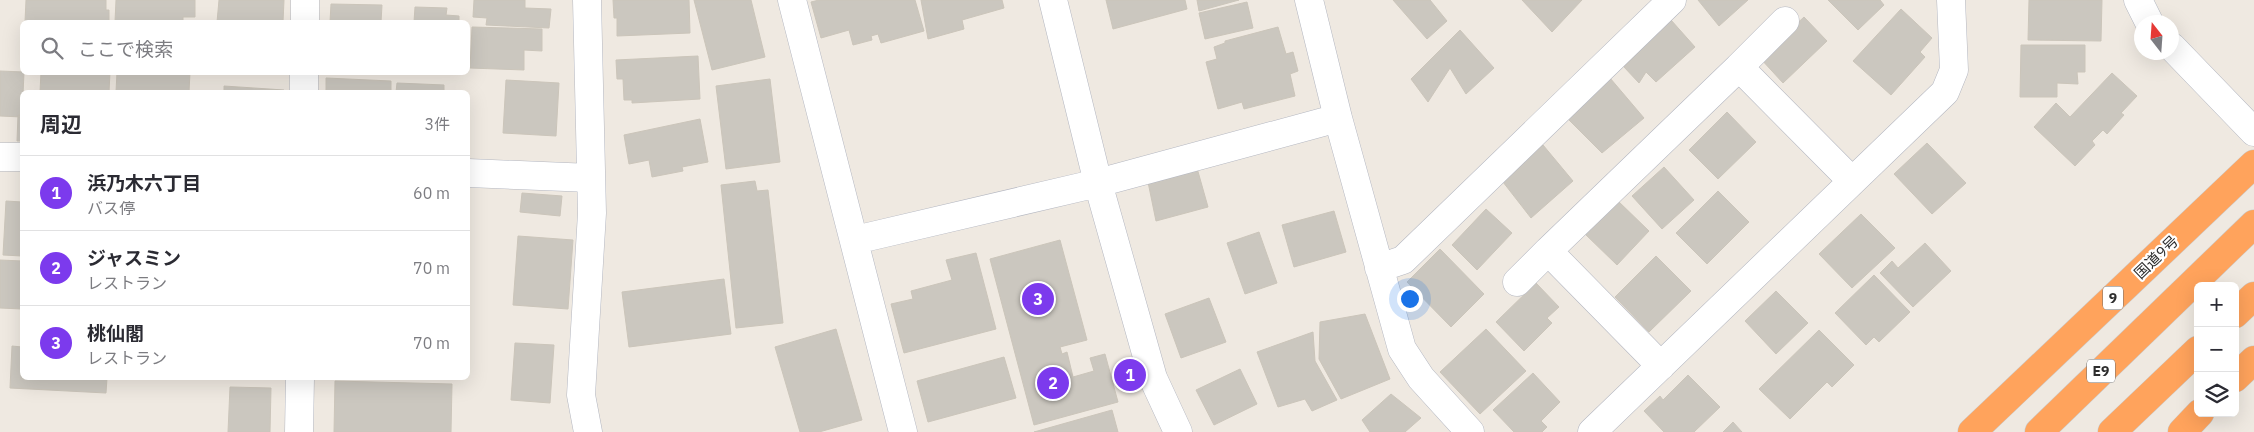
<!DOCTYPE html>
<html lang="ja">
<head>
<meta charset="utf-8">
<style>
	:root { --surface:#fff; --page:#f2f2f3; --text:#2b2b33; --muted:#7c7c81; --line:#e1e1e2; --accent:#7c3aed }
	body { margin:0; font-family:"IBM Plex Sans","Noto Sans JP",sans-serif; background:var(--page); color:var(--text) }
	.controls { position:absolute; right:15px; bottom:15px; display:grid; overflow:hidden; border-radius:8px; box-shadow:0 5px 20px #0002 }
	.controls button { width:45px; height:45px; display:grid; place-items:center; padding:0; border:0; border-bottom:1px solid var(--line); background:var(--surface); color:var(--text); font:25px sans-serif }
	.compass { position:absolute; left:2134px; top:15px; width:45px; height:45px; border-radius:50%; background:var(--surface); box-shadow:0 5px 20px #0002; rotate:343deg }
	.you { position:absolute; left:1409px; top:298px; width:18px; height:18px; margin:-12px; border:4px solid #fff; border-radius:50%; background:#1a73e8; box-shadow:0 0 0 8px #1a73e833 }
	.badge { display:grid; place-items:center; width:32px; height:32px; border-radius:50%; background:var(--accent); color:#fff; font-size:16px; font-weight:700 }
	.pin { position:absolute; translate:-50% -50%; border:2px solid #fff; box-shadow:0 1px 5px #0006 }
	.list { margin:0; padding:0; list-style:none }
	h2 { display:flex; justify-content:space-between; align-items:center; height:65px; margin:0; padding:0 20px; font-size:21px }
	h2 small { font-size:16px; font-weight:400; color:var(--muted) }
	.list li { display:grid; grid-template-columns:32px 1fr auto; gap:15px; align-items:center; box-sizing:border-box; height:75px; padding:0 20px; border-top:1px solid var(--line) }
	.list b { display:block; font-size:19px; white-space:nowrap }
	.list p { margin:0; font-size:16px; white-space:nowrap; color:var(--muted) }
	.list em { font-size:16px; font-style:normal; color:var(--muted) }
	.icon { flex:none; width:28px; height:28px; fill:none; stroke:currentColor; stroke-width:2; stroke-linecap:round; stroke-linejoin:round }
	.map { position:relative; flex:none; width:2254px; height:432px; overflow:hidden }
	.search { position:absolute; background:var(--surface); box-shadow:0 5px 20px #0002; left:20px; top:20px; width:450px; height:55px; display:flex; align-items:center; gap:12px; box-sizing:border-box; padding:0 18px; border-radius:8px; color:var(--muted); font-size:19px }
	.panel { position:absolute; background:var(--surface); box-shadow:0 5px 20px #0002; left:20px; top:90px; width:450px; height:290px; border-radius:8px }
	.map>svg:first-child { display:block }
</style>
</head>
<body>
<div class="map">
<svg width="2254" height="432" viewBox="0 0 2254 432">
	<rect width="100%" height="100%" fill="#efe9e1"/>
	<path fill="#cbc7bf" stroke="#cbc5ba" d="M26 0H106V10H109V22H25Z
		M116 0H195V17H183V22H115Z
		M219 0H284L283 22H217Z
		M474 0H525V8L551 9 549 28 486 25 487 18 473 17Z
		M613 0H689L690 33 617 36V18H614Z
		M694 0H751L765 57 712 70Z
		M819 0H915L924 31 881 43 878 34 871 36 872 40 853 45 849 30 821 38 811 2Z
		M921 0H1002L1004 8 962 20 964 29 928 39Z
		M1106 0H1185L1187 9 1113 29Z
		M1197 0H1239L1199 11Z
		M1393 0H1430L1447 21 1427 39Z
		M1522 0H1582L1552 32Z
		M1698 0H1748L1719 26Z
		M1828 0H1880L1884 5 1858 30Z
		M2029 0H2102L2101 41 2028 40Z
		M1247 2 1253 28 1205 39 1199 13Z
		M331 4 382 5 381 22H330Z
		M415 7 447 8 446 15 459 16V22H414Z
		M1901 9 1932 38 1920 52 1925 57 1891 95 1853 61Z
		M1804 17 1827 41 1783 83 1760 58Z
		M1671 20 1695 47 1656 82 1646 72 1639 83 1624 67Z
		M472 27 542 29V51L524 50V70L470 68Z
		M1278 27 1286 54 1293 52 1298 71 1290 74 1295 96 1244 109 1242 102 1218 109 1206 62 1217 59 1214 47 1225 43V41Z
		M1460 30 1494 68 1466 94 1450 68 1428 102 1411 79Z
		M2021 45H2085V72H2077L2078 84 2057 83V97H2020Z
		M698 56 700 99 632 103V100H624L623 79H617L616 60Z
		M0 71 24 72 22 117 0 116Z
		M41 72H110L109 92H40Z
		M117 72H190L189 92H116Z
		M2112 73 2137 96 2121 113 2124 115 2107 134 2103 130 2092 141 2095 145 2075 166 2034 127 2056 103 2070 117Z
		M326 78 391 81V92H326Z
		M1610 78 1644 118 1602 153 1566 117Z
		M770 79 780 162 726 169 716 86Z
		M506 80 559 83 556 136 503 133Z
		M397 83 444 85V92H396Z
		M224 86 284 90V92H224Z
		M1727 112 1756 142 1718 179 1689 150Z
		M18 115H22V141H17Z
		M700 119 708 162 682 167 683 171 652 177 649 160 629 164 624 135Z
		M1927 143 1966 183 1932 214 1894 174Z
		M1543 145 1573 181 1531 218 1503 182Z
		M1664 167 1694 200 1662 229 1632 196Z
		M1197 168 1208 207 1156 221 1148 182Z
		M755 181 757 191 768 190 783 323 736 328 721 185Z
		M1718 191 1749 222 1707 264 1676 233Z
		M522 193 562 196 560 216 520 212Z
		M1617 200 1649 231 1617 265 1584 233Z
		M6 201 22 202V256L3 255Z
		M1486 209 1512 233 1477 270 1452 245Z
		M1334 211 1346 252 1294 267 1282 225Z
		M1861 214 1895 248 1852 288 1819 254Z
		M1259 232 1277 283 1245 294 1227 243Z
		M518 236 573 240 568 309 513 305Z
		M1060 240 1087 340 1060 347 1062 354 1067 352 1073 377 1094 371 1090 358 1105 354 1118 402 1034 425 990 259Z
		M1925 243 1951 271 1913 307 1880 273 1892 261 1898 268Z
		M1440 249 1484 294 1451 327 1407 282Z
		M976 253 996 329 904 353 891 304 913 299 911 291 952 280 946 260Z
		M1656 256 1691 291 1649 332 1615 297Z
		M0 260 22 261V309L0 308Z
		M1874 275 1910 312 1879 342 1874 337 1866 345 1835 313Z
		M724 279 731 334 629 347 622 292Z
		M1536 283 1559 307 1547 318 1552 323 1524 351 1496 322Z
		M1776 291 1808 323 1776 354 1745 321Z
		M1209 298 1226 342 1181 358 1165 314Z
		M1365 314 1390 379 1341 399 1319 359 1320 322Z
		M836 329 862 420 819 432H800L775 347Z
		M1486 329 1526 371 1480 414 1440 372Z
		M1819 330 1854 365 1832 387 1827 382 1790 419 1759 389Z
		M1313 332 1315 361 1337 400 1312 411 1305 399 1278 407 1257 352Z
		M515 343 554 345 550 403 511 400Z
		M12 346 22 347V378H107L106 393 10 388Z
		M1004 357 1016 398 928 422 917 381Z
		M1240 369 1257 404 1214 425 1196 390Z
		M1533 373 1560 402 1541 421 1547 427 1542 432H1514L1493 410Z
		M1688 375 1720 407 1694 432H1664L1644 411 1660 396 1663 400Z
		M335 381 452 384 451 432H334Z
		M230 387 271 388 270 432H228Z
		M1391 394 1421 418 1405 432H1370L1362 420Z
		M1112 410 1118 432H1034Z
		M1733 422 1742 432H1723Z"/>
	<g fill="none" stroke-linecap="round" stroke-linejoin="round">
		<defs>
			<path id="minor" d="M587 0 592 213 581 395 588 432
				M792 0 903 432
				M1053 0 1098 183 1153 378 1178 432
				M1309 0 1338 118 1402 349 1421 378 1470 432
				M2138 0 2149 22
				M305 22V0
				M2172 47 2254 132
				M1739 67 1785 21
				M304 92V72
				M0 157H22
				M468 173 591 178
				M855 240 1098 183 1338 118
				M1379 268 1403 260 1672 0
				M1517 282 1548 251
				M1661 366 1548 251 1739 67 1852 181
				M299 432 300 378
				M1592 432 1945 92 1954 70 1951 0"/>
			<path id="highway" d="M2235 314 2254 296
				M2235 378 2254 360
				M1972 432 2254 164
				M2039 432 2254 224
				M2112 432 2198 350
				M2182 432 2200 413"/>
		</defs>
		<use href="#minor" stroke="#b4b7c1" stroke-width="29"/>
		<use href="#highway" stroke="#c9c9c9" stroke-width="29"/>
		<use href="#minor" stroke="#fff" stroke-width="28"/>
		<use href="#highway" stroke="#ffa35c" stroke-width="28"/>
	</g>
	<g text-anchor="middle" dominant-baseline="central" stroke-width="4.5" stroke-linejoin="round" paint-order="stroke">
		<g fill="#fff" stroke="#6d6d6d" stroke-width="1">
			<rect x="2103" y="286.5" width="20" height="23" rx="4"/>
			<rect x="2087" y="359.5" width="28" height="23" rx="4"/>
		</g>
		<g font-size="14" font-weight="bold" fill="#2e2e2e">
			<text x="2113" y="298">9</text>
			<text x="2101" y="371">E9</text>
		</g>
		<g font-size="15" fill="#2e2e2e" stroke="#fff">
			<text transform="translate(2156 257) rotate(-44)">国道9号</text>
		</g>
	</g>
</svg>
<div class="controls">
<button>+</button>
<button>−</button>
<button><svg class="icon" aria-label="layers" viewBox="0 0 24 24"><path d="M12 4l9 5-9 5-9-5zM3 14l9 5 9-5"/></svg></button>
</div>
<svg class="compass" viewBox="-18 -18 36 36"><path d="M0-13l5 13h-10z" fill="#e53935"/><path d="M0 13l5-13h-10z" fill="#7c7c81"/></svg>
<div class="you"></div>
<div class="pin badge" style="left:1130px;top:375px">1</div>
<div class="pin badge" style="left:1053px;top:383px">2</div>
<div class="pin badge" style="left:1038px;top:299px">3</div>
<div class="search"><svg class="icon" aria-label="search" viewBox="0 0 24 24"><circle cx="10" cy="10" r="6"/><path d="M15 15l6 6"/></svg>ここで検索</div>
<section class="panel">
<h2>周辺<small>3件</small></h2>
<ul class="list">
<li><span class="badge">1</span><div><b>浜乃木六丁目</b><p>バス停</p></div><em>60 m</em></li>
<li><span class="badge">2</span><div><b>ジャスミン</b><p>レストラン</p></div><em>70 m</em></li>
<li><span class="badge">3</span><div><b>桃仙閣</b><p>レストラン</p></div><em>70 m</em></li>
</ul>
</section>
</div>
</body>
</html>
